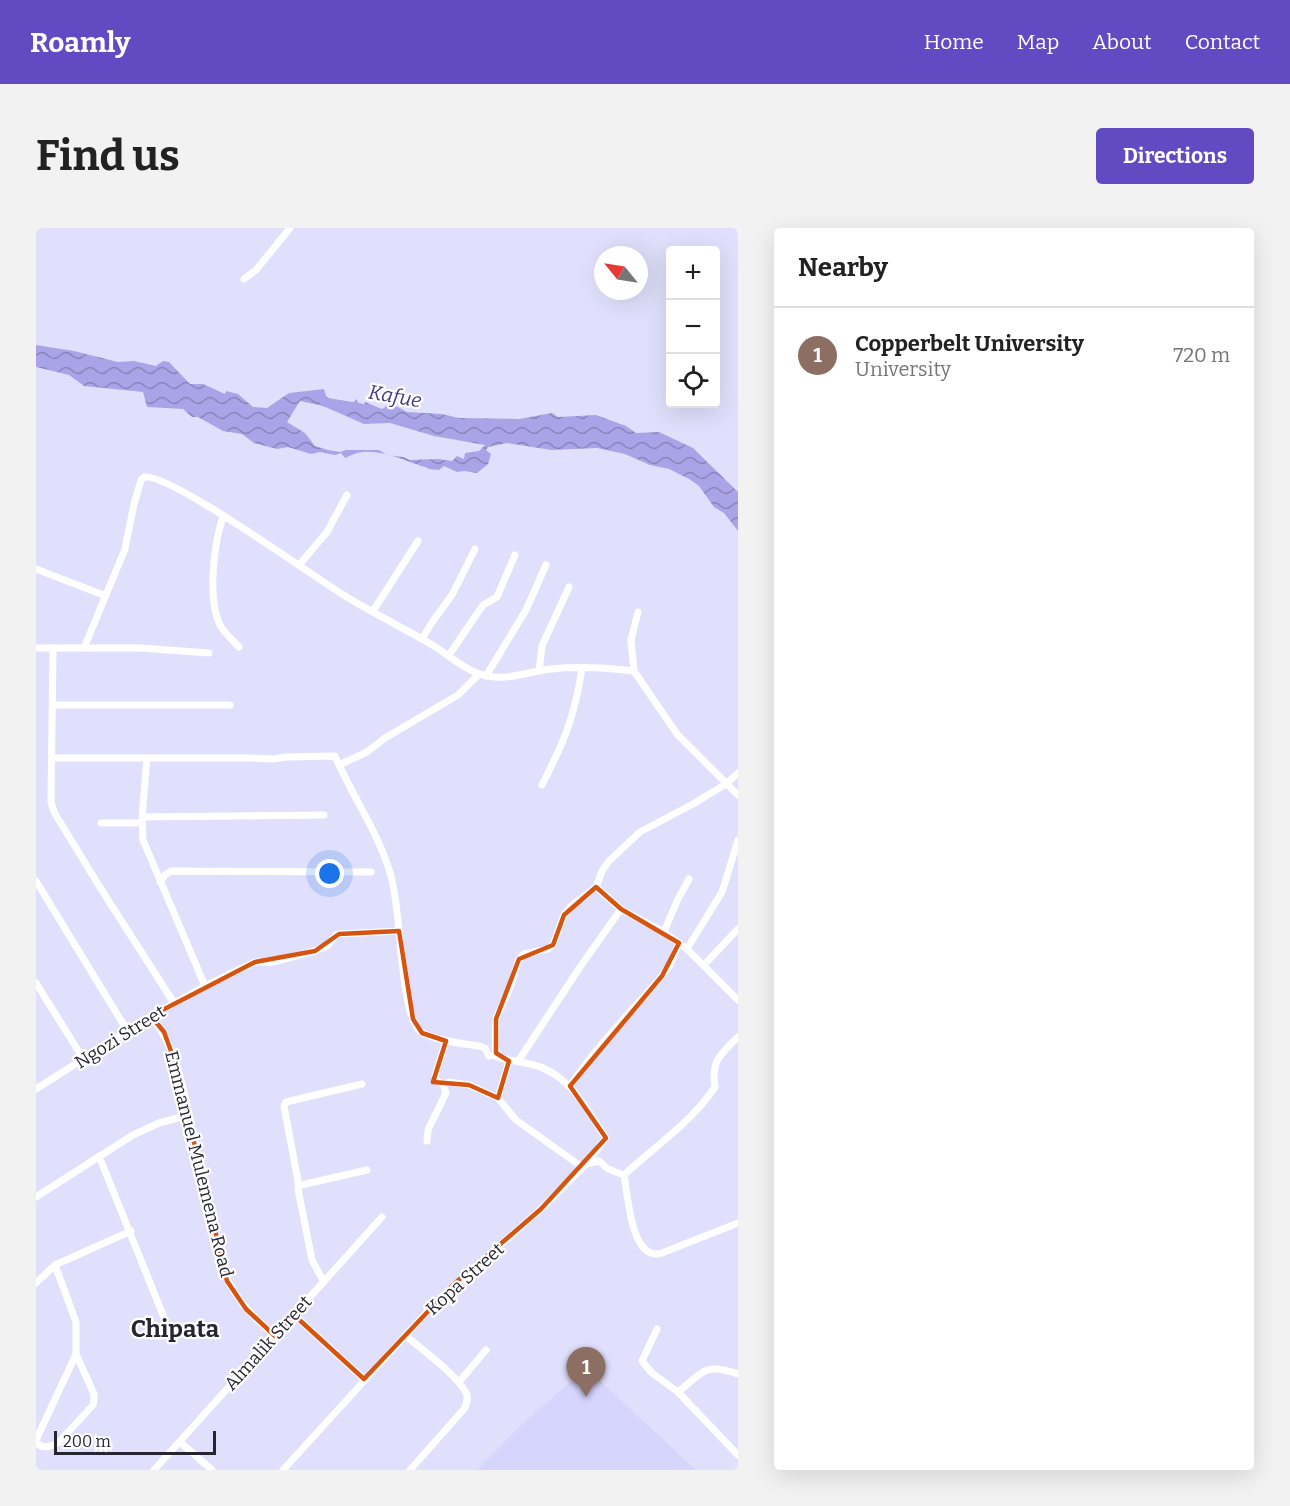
<!DOCTYPE html>
<html lang="en">
<head>
<meta charset="utf-8">
<style>
	:root { --surface:#fff; --page:#f2f2f2; --text:#222; --muted:#767676; --line:#e0e0e0; --accent:#624ac3 }
	body { margin:0; font-family:Bitter,serif; background:var(--page); color:var(--text) }
	.controls { position:absolute; right:18px; top:18px; display:grid; overflow:hidden; border-radius:6px; box-shadow:0 6px 24px #0002 }
	.controls button { width:54px; height:54px; display:grid; place-items:center; padding:0; border:0; border-bottom:2px solid var(--line); background:var(--surface); color:var(--text); font:30px sans-serif }
	.compass { position:absolute; left:558px; top:18px; width:54px; height:54px; border-radius:50%; background:var(--surface); box-shadow:0 6px 24px #0002; rotate:300deg }
	.scale { position:absolute; left:18px; bottom:15px; width:162px; box-sizing:border-box; padding-left:6px; border:3px solid #262531; border-top:0; font-size:16px; line-height:21px; white-space:nowrap; color:#262531; -webkit-text-stroke:4px #fff; paint-order:stroke }
	.you { position:absolute; left:294px; top:646px; width:21px; height:21px; margin:-15px; border:4px solid #fff; border-radius:50%; background:#1a73e8; box-shadow:0 0 0 9px #1a73e833 }
	.badge { display:grid; place-items:center; width:39px; height:39px; border-radius:50%; background:var(--accent); color:#fff; font-size:20px; font-weight:700 }
	.pin { position:absolute; translate:-50% -50px; filter:drop-shadow(0 2px 3px #0008) }
	.pin::after { content:''; position:absolute; top:32px; width:21px; height:18px; background:inherit; clip-path:polygon(0 0,100% 0,50% 100%) }
	.list { margin:0; padding:0; list-style:none }
	h2 { display:flex; justify-content:space-between; align-items:center; height:78px; margin:0; padding:0 24px; font-size:26px }
	h2 small { font-size:20px; font-weight:400; color:var(--muted) }
	.list li { display:grid; grid-template-columns:39px 1fr auto; gap:18px; align-items:center; box-sizing:border-box; height:96px; padding:0 24px; border-top:2px solid var(--line) }
	.list b { display:block; font-size:22px; white-space:nowrap }
	.list p { margin:0; font-size:20px; white-space:nowrap; color:var(--muted) }
	.list em { font-size:20px; font-style:normal; color:var(--muted) }
	.icon { flex:none; width:33px; height:33px; fill:none; stroke:currentColor; stroke-width:2; stroke-linecap:round; stroke-linejoin:round }
	.map { position:relative; flex:none; width:702px; height:1242px; overflow:hidden; border-radius:6px }
	header { display:flex; align-items:center; gap:36px; box-sizing:border-box; height:84px; padding:0 30px; background:var(--accent); color:#fff }
	header strong { font-size:28px }
	nav { display:flex; gap:33px; margin-inline-start:auto; font-size:21px }
	.intro { display:flex; align-items:center; justify-content:space-between; box-sizing:border-box; height:144px; padding:0 36px }
	h1 { margin:0; font-size:42px }
	.button { padding:15px 27px; border-radius:6px; background:var(--accent); color:#fff; font-size:21px; font-weight:700 }
	main { display:flex; gap:36px; padding:0 36px }
	aside { flex:1; background:var(--surface); border-radius:6px; box-shadow:0 6px 24px #0002 }
	.map>svg:first-child { display:block }
</style>
</head>
<body>
<header>
<strong>Roamly</strong>
<nav><a>Home</a><a>Map</a><a>About</a><a>Contact</a></nav>
</header>
<div class="intro"><h1>Find us</h1><a class="button">Directions</a></div>
<main>
<div class="map">
<svg width="702" height="1242" viewBox="0 0 702 1242">
	<defs>
		<pattern id="water-waves" width="16" height="10" patternUnits="userSpaceOnUse" patternTransform="scale(1.5)"><rect width="16" height="10" fill="#a9a4e7"/><path d="M0 5q4-4 8 0t8 0" fill="none" stroke="#8985bc"/></pattern>
	</defs>
	<rect width="100%" height="100%" fill="#e1e0fc"/>
	<path fill="#d6d5fe" d="M550 1140 660 1242H441L483 1199Z"/>
	<path fill="url(#water-waves)" fill-rule="evenodd" d="M0 117 38 123 82 134 98 133 120 138 127 133 133 134 154 156H167L189 166 190 163 202 166 217 179 231 180 253 165 288 161 290 168 303 178 316 177 320 171 324 177H328L329 174 346 181 355 175 371 184 406 186 423 190 483 191 516 185 522 189 560 187 590 198 600 205 623 204 657 220 702 264V303L688 285 678 279 663 258 653 251 633 241 614 237 589 226 561 220 516 222 471 215 452 219 450 222 455 226 452 236 441 245 428 243 421 244 408 238 403 242 392 241V240C372 234 348 222 327 224 321 224 314 228 309 230L305 225 299 227 284 224 275 226 252 219 241 221 218 215 206 206 187 203 162 189H156L147 181 111 179 107 164 48 158 33 147 0 139ZM264 173 287 178 328 196 354 195 398 208 449 217 443 223 429 225 428 231 421 228 416 233 402 231 374 232 367 229 351 227 343 222H310L304 224 292 222 279 218 269 205 251 194Z"/>
	<g fill="none" stroke-linecap="round" stroke-linejoin="round">
		<path stroke="#a9a4e7" stroke-width="9" d="M288 174 325 180"/>
		<path stroke="#fff" stroke-width="7" d="M208 51 220 42 254 0
			M187 289C178 315 171 371 184 397 188 405 197 412 203 419
			M263 337 291 304 311 267
			M0 341 70 368
			M337 383 382 313
			M386 411 397 393 416 367 439 321
			M0 420H105L173 425
			M17 420 15 574 18 584 65 661 138 775
			M48 420 89 321 98 276 105 252 108 249C134 245 275 347 306 366 336 385 368 400 398 418 412 427 428 441 444 446 468 455 492 443 516 441 543 438 571 440 598 443L641 506 702 567
			M413 427 447 377 461 369 479 327
			M503 443 506 418 533 359
			M598 443 595 412 602 384
			M450 448 490 382 510 337
			M18 477H194
			M17 530H211L238 531 251 529 299 528C316 568 343 605 355 648 361 673 363 700 365 725 368 747 370 784 382 801 391 812 429 816 443 818L449 820 453 828 458 827 462 829
			M111 530 106 589 107 612 169 758
			M303 537 331 524 349 510 422 467 443 446
			M506 557C528 514 539 488 546 440
			M106 589 288 587
			M65 595H106
			M0 653 92 804
			M124 654 129 647 135 643 335 644
			M560 659 585 681 628 704 651 721 702 772
			M628 704 641 673 653 651
			M651 721 686 664 702 612
			M668 737 702 701
			M0 755 48 832
			M115 788C144 824 150 874 159 918 168 957 176 997 185 1036 197 1069 213 1085 239 1108
			M483 832 544 739 585 681
			M407 856 400 852 399 848 410 813
			M534 858C561 817 595 784 626 748L634 737 643 715
			M0 861 115 788 169 758 219 734H237L279 723 291 718 300 707 303 706 363 703
			M462 870 473 833
			M391 913 392 902 410 865 407 856 413 854 433 857 462 870 480 892 546 939
			M63 928 127 1087
			M550 936 563 933 572 941 588 947
			M588 947C619 918 655 895 679 859 675 832 684 827 702 809
			M588 947C592 967 595 1035 626 1025L702 995
			M263 959 248 878 250 874 326 856
			M0 969 97 907 123 895 153 887
			M288 1054 276 1032 262 961 265 957 331 942
			M0 1055 19 1037 95 1003
			M258 1087 328 1151
			M621 1101 606 1133 616 1145 642 1164 702 1227
			M369 1107C385 1121 424 1149 431 1167 432 1173 431 1176 428 1181L374 1242
			M423 1154 450 1122
			M642 1164C667 1144 669 1134 702 1146
			M0 1212 40 1126V1094L19 1037
			M0 1213C5 1222 15 1219 23 1214L57 1177 58 1172V1166L40 1126
			M144 1214 176 1242
			M118 1242 346 989
			M247 1242 400 1074 505 981 550 936 570 910C553 885 538 854 509 841 495 834 479 834 464 830L459 820 460 791 475 757 483 731 488 726 512 721 517 717 528 687 535 678 560 659 566 643 573 633 604 604 657 576 690 556 702 545"/>
	</g>
	<path fill="none" stroke="#d55410" stroke-width="4.5" stroke-linejoin="round" d="M560 659 585 681 643 715 626 748 534 858 570 910 505 981 418 1056 328 1151 258 1087 239 1108 210 1081 191 1053 139 834 128 804 115 788 219 734 279 723 303 706 363 703 377 791 386 805 410 813 397 854 433 857 462 870 473 833 460 825V791L483 731 517 717 528 687Z"/>
	<g text-anchor="middle" dominant-baseline="central" stroke-width="4.5" stroke-linejoin="round" paint-order="stroke">
		<g font-size="18" fill="#262531" stroke="#fff">
			<text transform="translate(84 809) rotate(-32)">Ngozi Street</text>
			<text transform="translate(163 936) rotate(76)">Emmanuel Mulemena Road</text>
			<text transform="translate(429 1051) rotate(-42)">Kopa Street</text>
			<text transform="translate(232 1115) rotate(-48)">Almalik Street</text>
		</g>
		<g font-size="20" font-style="italic" fill="#443684" stroke="#fff">
			<text transform="translate(359 168) rotate(10)">Kafue</text>
		</g>
		<g font-size="24" font-weight="bold" fill="#262531" stroke="#fff">
			<text x="139" y="1101">Chipata</text>
		</g>
	</g>
</svg>
<div class="controls">
<button>+</button>
<button>−</button>
<button><svg class="icon" aria-label="locate" viewBox="0 0 24 24"><circle cx="12" cy="12" r="6"/><path d="M12 2v4M12 18v4M2 12h4M18 12h4"/></svg></button>
</div>
<svg class="compass" viewBox="-18 -18 36 36"><path d="M0-13l5 13h-10z" fill="#e53935"/><path d="M0 13l5-13h-10z" fill="#767676"/></svg>
<div class="scale">200 m</div>
<div class="you"></div>
<div class="pin badge" style="left:550px;top:1169px;background:#8d6e63">1</div>
</div>
<aside>
<h2>Nearby<small></small></h2>
<ul class="list">
<li><span class="badge" style="background:#8d6e63">1</span><div><b>Copperbelt University</b><p>University</p></div><em>720 m</em></li>
</ul>
</aside>
</main>
</body>
</html>
